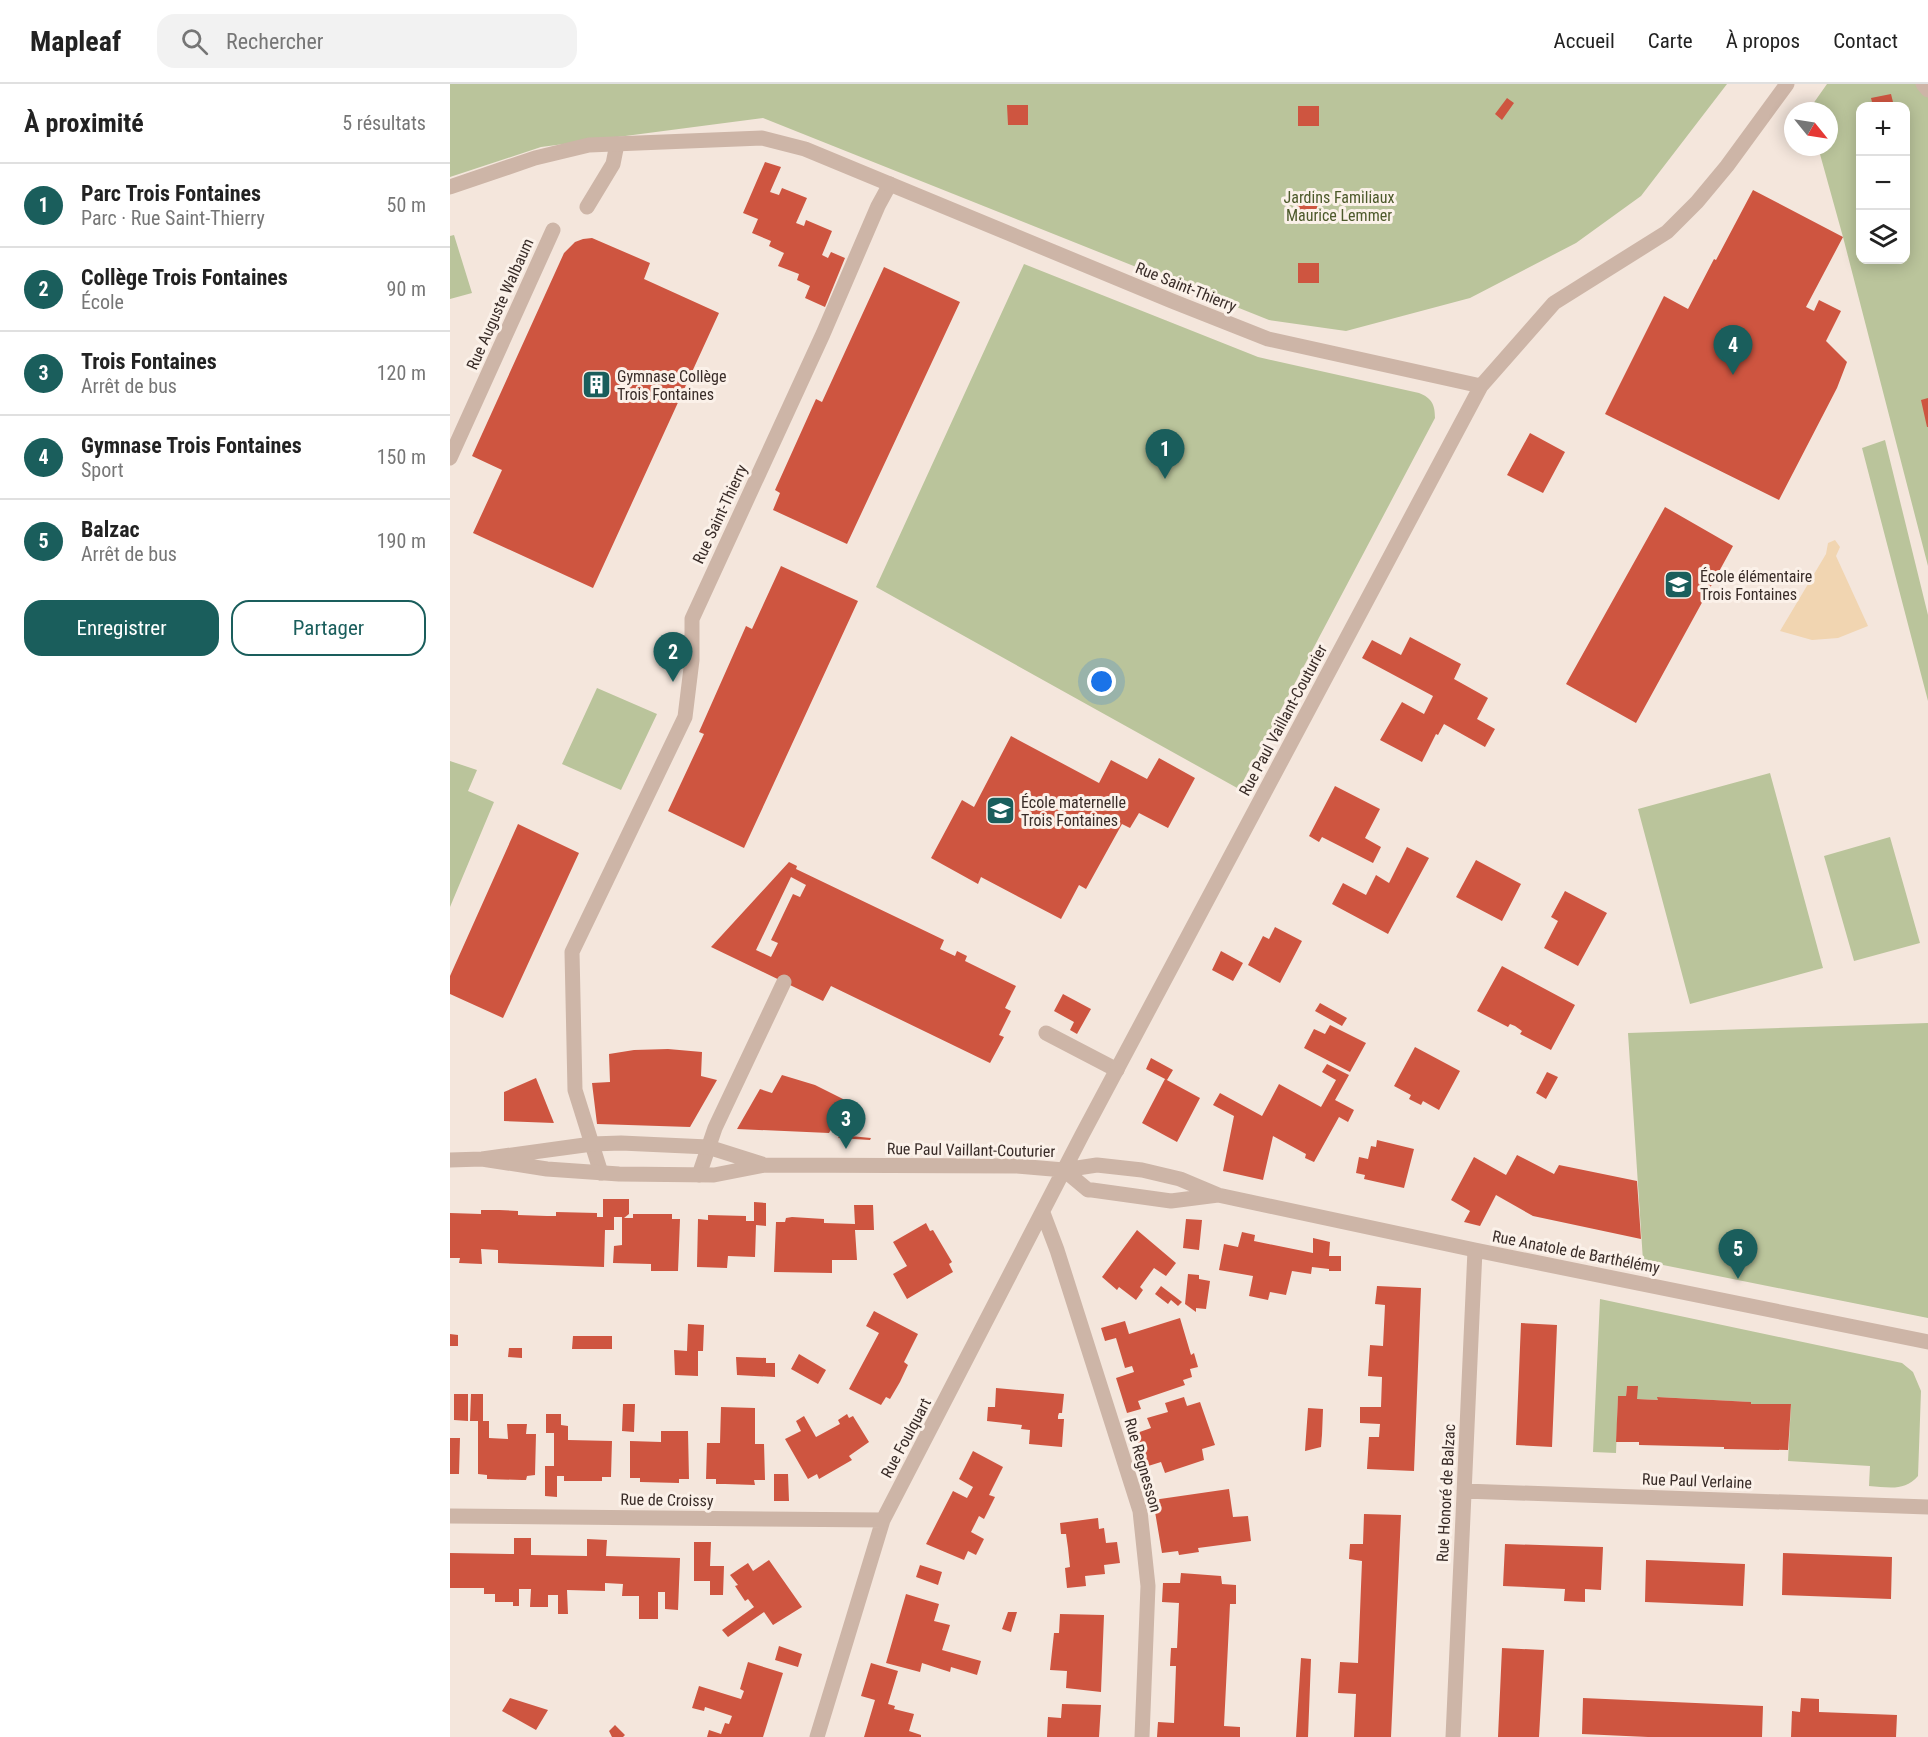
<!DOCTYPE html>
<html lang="fr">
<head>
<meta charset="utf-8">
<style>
	:root { --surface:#fff; --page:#f2f2f2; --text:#222; --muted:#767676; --line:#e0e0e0; --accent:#1a5e5c }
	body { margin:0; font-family:"Roboto Condensed",sans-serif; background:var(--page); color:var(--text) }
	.controls { position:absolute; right:18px; top:18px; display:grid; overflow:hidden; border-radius:12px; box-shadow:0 3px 15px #0003 }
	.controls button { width:54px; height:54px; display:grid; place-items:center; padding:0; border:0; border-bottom:2px solid var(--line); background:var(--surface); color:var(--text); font:30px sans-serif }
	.compass { position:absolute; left:1334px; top:18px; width:54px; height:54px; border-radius:50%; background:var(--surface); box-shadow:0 3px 15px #0003; rotate:120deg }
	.you { position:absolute; left:652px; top:598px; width:21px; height:21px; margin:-15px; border:4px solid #fff; border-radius:50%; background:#1a73e8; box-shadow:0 0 0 9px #1a73e833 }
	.badge { display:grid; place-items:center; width:39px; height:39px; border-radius:50%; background:var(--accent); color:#fff; font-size:20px; font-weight:700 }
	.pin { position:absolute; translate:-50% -50px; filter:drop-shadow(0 2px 3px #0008) }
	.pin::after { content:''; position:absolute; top:32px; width:21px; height:18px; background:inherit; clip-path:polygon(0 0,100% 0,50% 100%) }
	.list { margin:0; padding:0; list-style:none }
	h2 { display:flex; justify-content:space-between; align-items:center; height:78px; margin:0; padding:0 24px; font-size:26px }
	h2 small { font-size:20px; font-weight:400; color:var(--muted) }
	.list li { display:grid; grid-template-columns:39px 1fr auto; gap:18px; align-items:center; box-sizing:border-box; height:84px; padding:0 24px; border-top:2px solid var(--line) }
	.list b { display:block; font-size:22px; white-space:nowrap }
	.list p { margin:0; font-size:20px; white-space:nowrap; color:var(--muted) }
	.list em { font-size:20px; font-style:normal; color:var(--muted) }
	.actions { display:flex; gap:12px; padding:18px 24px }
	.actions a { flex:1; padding:14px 0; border:2px solid var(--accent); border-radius:18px; text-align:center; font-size:21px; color:var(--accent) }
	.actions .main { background:var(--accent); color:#fff }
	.icon { flex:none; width:33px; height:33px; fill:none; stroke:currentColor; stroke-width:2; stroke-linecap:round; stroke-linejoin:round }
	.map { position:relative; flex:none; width:1478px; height:1653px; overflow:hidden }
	header { display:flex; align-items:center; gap:36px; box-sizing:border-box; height:84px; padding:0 30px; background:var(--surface); border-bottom:2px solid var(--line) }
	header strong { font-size:28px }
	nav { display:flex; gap:33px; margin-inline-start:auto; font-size:21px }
	.search { width:420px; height:54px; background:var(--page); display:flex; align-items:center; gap:15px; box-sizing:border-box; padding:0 21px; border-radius:18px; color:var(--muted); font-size:22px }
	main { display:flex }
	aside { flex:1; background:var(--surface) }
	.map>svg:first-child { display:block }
</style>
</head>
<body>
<header>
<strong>Mapleaf</strong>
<div class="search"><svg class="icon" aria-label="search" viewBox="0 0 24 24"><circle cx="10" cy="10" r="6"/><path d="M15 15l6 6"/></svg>Rechercher</div>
<nav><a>Accueil</a><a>Carte</a><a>À propos</a><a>Contact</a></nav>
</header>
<main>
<aside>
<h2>À proximité<small>5 résultats</small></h2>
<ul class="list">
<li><span class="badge">1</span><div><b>Parc Trois Fontaines</b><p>Parc · Rue Saint-Thierry</p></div><em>50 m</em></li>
<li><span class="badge">2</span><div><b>Collège Trois Fontaines</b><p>École</p></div><em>90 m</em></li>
<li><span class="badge">3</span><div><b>Trois Fontaines</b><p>Arrêt de bus</p></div><em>120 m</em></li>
<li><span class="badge">4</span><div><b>Gymnase Trois Fontaines</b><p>Sport</p></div><em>150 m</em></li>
<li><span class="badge">5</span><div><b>Balzac</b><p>Arrêt de bus</p></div><em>190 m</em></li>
</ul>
<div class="actions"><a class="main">Enregistrer</a><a>Partager</a></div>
</aside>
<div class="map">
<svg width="1478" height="1653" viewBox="0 0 1478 1653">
	<rect width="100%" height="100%" fill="#f4e6dc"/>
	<path fill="#bac49b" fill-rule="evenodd" d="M0 0H1277L1191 112 1126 159 1020 214 896 247 819 236 313 34 91 63 0 93Z
		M1377 0H1478V482L1393 153 1368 63H1379V27H1358ZM1410 22H1456V176H1410Z
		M4 151 22 209 0 215V152Z
		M574 180 808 273 969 309C982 314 985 321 985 334L789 705 426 503Z
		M1435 356 1478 531V617L1412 364Z
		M147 604 207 630 171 706 112 680Z
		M0 677 27 686 18 707 44 718 0 823Z
		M1320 689 1373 884 1240 920 1188 725Z
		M1440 753 1470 859 1404 877 1374 772Z
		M1478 939V1234L1193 1177 1178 949Z
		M1150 1215 1452 1279 1463 1288 1471 1307 1468 1392C1454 1408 1438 1403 1419 1402L1420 1382 1338 1377 1341 1320H1301L1300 1318 1208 1313V1316L1187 1315V1302H1177L1176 1312H1168L1166 1369 1143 1368Z"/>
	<path fill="#f1d5b1" d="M1385 456 1390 463 1386 472 1418 542 1388 554 1362 556 1330 547 1376 470 1378 459Z"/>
	<path fill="#ce5540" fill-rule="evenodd" d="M1441 10 1444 22H1423L1421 14Z
		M1057 14 1064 19 1052 36 1045 30Z
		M557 21H578V41H558Z
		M848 22H869V42H848Z
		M315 78 331 83 320 108 329 111 332 104 357 114 346 139 354 142 356 136 382 147 372 171 378 174 381 168 395 174 375 223 355 214 360 202 347 196 349 190 328 182 334 169 319 162 321 157 302 149 308 135 293 129Z
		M1303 106 1393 153 1356 223 1364 227 1369 216 1391 227 1376 257 1397 278 1387 304 1329 416 1155 330 1214 212 1238 225 1264 175 1266 176Z
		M847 115H867V135H847Z
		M142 154 200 179 194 195 269 229 143 504 23 449 52 386 22 372 114 169 125 158 133 155Z
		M848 179H869V199H848Z
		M434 183 510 218 397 460 323 426 330 409 325 406 366 315 372 318Z
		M1478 314V343H1477L1471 316Z
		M1080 349 1115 368 1093 409 1057 391Z
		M1215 423 1283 462 1186 639 1116 600Z
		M331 482 408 517 294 764 218 727 254 650 249 648 296 542 302 545Z
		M960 553 1011 580 1004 595 1038 614 1027 635 1045 645 1035 663 994 640 988 651 986 650 972 678 930 656 952 618 974 630 983 612 912 574 922 556 951 571Z
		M561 652 649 699 661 676 697 695 709 674 745 694 718 744 689 729 680 744 672 740 636 805 629 801 611 835 531 793 528 800 481 774 512 716 524 723Z
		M885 702 930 725 915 754 931 763 923 779 872 753 869 758 859 752Z
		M68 740 129 769 53 934 0 910V892Z
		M957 763 979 774 938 850 882 820 893 799 916 811 926 791 939 799Z
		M1026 776 1071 800 1052 837 1006 813Z
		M339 778 347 782 346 785 494 856 490 865 505 872 507 867 517 872 515 877 566 902 555 924 561 927 549 951 554 953 540 979 381 902 373 917 261 863ZM341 793 356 801 350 813 343 810 321 856 328 859 321 873 306 866Z
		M1115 807 1157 829 1128 882 1094 864 1108 837 1101 833Z
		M825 843 852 857 830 899 798 881 813 852 819 855Z
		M771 867 793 879 783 897 762 886Z
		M1052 882 1125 921 1101 966 1070 950 1072 947 1065 942 1060 940 1058 943 1027 927Z
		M613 910 641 925 627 950 620 946 624 938 604 927Z
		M870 919 897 934 892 942 865 927Z
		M880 941 916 959 900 988 854 964 864 945 875 950Z
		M965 963 1010 987 989 1026 973 1017 971 1021 959 1015 961 1011 944 1002Z
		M218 965 252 968 251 992 267 996 240 1043 147 1040 142 999 160 998 159 970 184 966Z
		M701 974 723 986 717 996 696 985Z
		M877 980 899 991 885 1016 904 1026 898 1038 889 1033 864 1078 855 1074 856 1070 823 1052 813 1096 773 1087 784 1032 763 1021 770 1009 812 1032 829 1000 871 1023 886 996 872 988Z
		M1097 988 1108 993 1096 1015 1086 1009Z
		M332 991 365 1001 397 1017 379 1049 287 1045 310 1005 322 1009Z
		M86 994 104 1039 54 1037V1008Z
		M715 995 750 1014 727 1058 692 1039Z
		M390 1051 421 1054 420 1056 388 1054Z
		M927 1056 964 1065 954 1104 914 1095 915 1091 906 1089 909 1073 918 1075 921 1062 926 1063Z
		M1067 1071 1104 1090 1109 1081 1187 1097 1191 1155 1083 1132 1046 1111 1030 1142 1014 1138 1020 1127 1001 1116 1024 1073 1056 1091Z
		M153 1115H179V1130L174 1134H183V1130H222V1135H230L228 1187H201V1180L163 1179 164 1162 172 1161V1133H164V1146H155L154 1183 48 1179V1166L31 1165 32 1180 9 1179 10 1174H0V1129L31 1130V1126H49L68 1127V1131L97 1132H106V1128L147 1129V1133H153Z
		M304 1118 316 1119V1142L306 1141 305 1173 278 1172 277 1184 247 1183 248 1135 258 1136V1131L296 1132V1137H304Z
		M404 1121H423L424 1146H405L407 1176H382V1189L324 1188 326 1138H335L336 1134 342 1133 374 1135V1139L405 1140Z
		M736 1135 752 1136 749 1166 733 1164Z
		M476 1139 480 1147 483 1146 502 1178 499 1180 503 1188 457 1215 443 1190 457 1182 443 1158Z
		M687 1146 726 1179 716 1192 704 1184 690 1203 693 1206 686 1216 669 1203 667 1206 652 1193Z
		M792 1148 805 1151 804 1157 863 1169V1154L880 1158 879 1172H891V1187H879V1185L862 1183 861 1190 842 1187 836 1211 820 1208 818 1216 799 1212 803 1192 769 1186 774 1160 788 1163Z
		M738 1190 749 1191V1195L760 1197 756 1225 746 1224V1228L735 1220Z
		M711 1202 732 1218 728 1222 721 1216 718 1220 705 1210Z
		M927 1202 971 1204 964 1387 917 1385 919 1353H929L930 1340 910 1339V1323H931L932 1293 918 1292 920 1261 933 1262 935 1221 925 1220Z
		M424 1227 468 1250 454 1278 458 1281 450 1298 440 1315 436 1313 431 1321 399 1305 429 1249 416 1242Z
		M730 1234 741 1271 744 1269 748 1283 740 1285 742 1293 733 1296 735 1301 688 1317 691 1325 677 1329 666 1294 684 1288 682 1282 675 1284 666 1254 655 1257 651 1244 675 1237 679 1250Z
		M1071 1239 1107 1241 1102 1363 1066 1361Z
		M238 1240 254 1241 253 1267H248V1292L225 1291 224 1266 237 1267Z
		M0 1250 8 1251V1262H0Z
		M123 1252H162V1265H122Z
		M59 1264H72V1274L58 1273Z
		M349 1270 376 1286 368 1300 341 1285Z
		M286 1273 316 1274V1279H325V1293L287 1291Z
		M1177 1302H1188L1187 1315 1208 1316 1207 1313 1301 1318V1320H1341L1338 1366 1274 1365V1363L1189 1361V1358H1166L1168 1312H1176Z
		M546 1304 614 1310 612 1329H609L608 1332V1335H614L612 1363 579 1360 580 1346 571 1345 572 1341 537 1337 538 1323H545Z
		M4 1310H18V1337L4 1336Z
		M21 1310H33V1337H39V1354L58 1355 57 1340H77L76 1350H86L85 1391 77 1392 76 1396H72L37 1395V1391L28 1390V1337H20Z
		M734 1313 737 1322 750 1318 765 1361 752 1365 754 1376 715 1389 711 1378 695 1383 684 1350 701 1344 697 1334 718 1328 715 1319Z
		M173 1320H185L184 1348 172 1347Z
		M271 1323 305 1324V1360H314L315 1396H304L305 1401 275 1400H266V1395H256L257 1359H270Z
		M858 1324 873 1325 872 1351 871 1363 855 1367Z
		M96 1330H111V1341L118 1342V1356L162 1357 161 1393H152V1397H114V1392H107V1413L95 1412V1382H104V1349H96Z
		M397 1330 399 1334 403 1332 419 1358 399 1372 402 1376 369 1395 367 1390 358 1395 335 1355 351 1347 346 1337 354 1332 366 1353 390 1340 388 1336Z
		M211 1347H238L239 1395H229V1399L190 1398V1394H180V1357L211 1358Z
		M0 1354H10L9 1390H0Z
		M523 1367 553 1383 539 1411 545 1413 534 1435 529 1432 521 1448 534 1455 526 1471 518 1467 514 1476 476 1460 503 1407 517 1414 523 1403 509 1395Z
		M324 1390H338L339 1417H324Z
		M779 1405 783 1433 798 1432 801 1457 748 1464 749 1468 729 1471 728 1467 712 1469 703 1416Z
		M914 1430 951 1431 941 1653H904L906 1610 888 1609 890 1578 908 1579 912 1477 899 1475 900 1460H913Z
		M648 1434 649 1445 654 1444 656 1459 667 1458 670 1479 654 1481 655 1490 635 1492 636 1502 617 1504 615 1484 620 1483 618 1464 616 1450H611L610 1439Z
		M64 1454H81V1471L137 1472V1455L157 1456 156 1472 230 1474 228 1526 215 1525V1508H208V1535H189V1512H172L173 1500 155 1499V1507L117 1506 118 1530H108V1511H98V1523H80L81 1505H69V1522H63V1518H45V1510H34V1504H0V1469L64 1470Z
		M244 1458H261L260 1482H274L273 1511H260V1497H244Z
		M1055 1460 1153 1463 1151 1506 1135 1505V1518L1114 1517 1115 1505 1053 1502Z
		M1333 1469 1442 1473 1441 1515 1332 1511Z
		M319 1476 352 1523 323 1541 314 1528 278 1553 272 1546 304 1523 298 1515 295 1517 285 1502 288 1501 280 1491 298 1479 303 1487Z
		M1196 1476 1295 1480 1293 1522 1195 1518Z
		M470 1481 492 1488 488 1501 466 1493Z
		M731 1489 771 1492 772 1500 786 1501V1520H780L774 1642 790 1643V1653H707L708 1638 724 1639 726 1582H720L721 1564H727L729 1519 712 1518 713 1499H730Z
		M456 1510 489 1520 484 1537 500 1541 492 1566 531 1577 527 1591 501 1583 500 1588 472 1579 470 1588 436 1579Z
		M558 1528H567L561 1548 552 1545Z
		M610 1530 654 1531 651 1608 616 1604 617 1587 600 1586 604 1549H609Z
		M329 1562 352 1570 348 1583 325 1576Z
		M1052 1564 1094 1566 1089 1653H1048Z
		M851 1574 861 1575 858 1653H846Z
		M298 1578 333 1589 313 1653H257L259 1646 271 1650 275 1639 279 1640 282 1632 255 1623 254 1627 242 1624 249 1602 291 1615 294 1607 290 1605Z
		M421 1579 448 1587 438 1620 445 1622 444 1625 464 1630 459 1647 471 1651V1653H414L425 1616 411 1612Z
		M60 1614 98 1626 86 1646 52 1627Z
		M1133 1614 1313 1622 1312 1653H1198L1132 1650Z
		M1351 1614 1369 1615V1628L1447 1631 1446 1653H1341L1342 1627 1350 1628Z
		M612 1620 651 1621 649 1653H597L598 1633 611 1634Z
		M165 1641 175 1651 173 1653H162L159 1647Z"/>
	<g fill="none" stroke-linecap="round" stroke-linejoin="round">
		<path stroke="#cdb5a7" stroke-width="15" d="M1473 0 1478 6
			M137 123 163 80 167 60
			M0 374 103 146
			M596 949 667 986
			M151 1089 125 1006 122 868 235 633 242 576V535L373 250 428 122 440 100
			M249 1091 265 1044 334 898"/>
		<path stroke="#cdb5a7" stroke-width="15" d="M0 103 85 74 139 61 312 54 355 65 722 217 818 255 1031 302
			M32 1075 97 1085 169 1090 264 1091 315 1081 567 1082 614 1086 647 1081 692 1086 730 1095 768 1111 1025 1166 1478 1258
			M0 1076 32 1075 142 1060 171 1059 258 1063 312 1080
			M614 1086 638 1106H642L721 1117 768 1111
			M593 1129 607 1166 690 1427 698 1502 692 1653
			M1014 1407 1478 1423
			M0 1432 433 1436
			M367 1653 433 1436 632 1051 1031 302 1104 219 1217 148 1247 118 1277 82 1337 0
			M1003 1653 1025 1166"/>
	</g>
	<defs>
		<symbol id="building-square" viewBox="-11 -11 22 22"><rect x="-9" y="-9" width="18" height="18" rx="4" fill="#1a5e5c" stroke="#fbf1e9"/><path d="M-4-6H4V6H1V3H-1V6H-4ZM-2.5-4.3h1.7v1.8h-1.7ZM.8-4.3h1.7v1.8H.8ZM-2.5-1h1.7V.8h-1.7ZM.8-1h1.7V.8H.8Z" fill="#fff"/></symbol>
		<symbol id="school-square" viewBox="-11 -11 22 22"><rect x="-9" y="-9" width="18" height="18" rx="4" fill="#1a5e5c" stroke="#fbf1e9"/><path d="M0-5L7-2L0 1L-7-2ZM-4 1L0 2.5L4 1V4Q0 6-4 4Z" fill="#fff"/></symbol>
	</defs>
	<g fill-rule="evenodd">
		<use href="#building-square" x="130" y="284" width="33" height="33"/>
		<use href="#school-square" x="1212" y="484" width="33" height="33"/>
		<use href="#school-square" x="534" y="710" width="33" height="33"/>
	</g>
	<g text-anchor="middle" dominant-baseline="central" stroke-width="6" stroke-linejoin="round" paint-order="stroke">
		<g font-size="16" fill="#4c592a" stroke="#fbf1e9">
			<text x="889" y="113">Jardins Familiaux<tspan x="889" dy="18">Maurice Lemmer</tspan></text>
		</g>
		<g font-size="16" fill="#392c28" stroke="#fbf1e9">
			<text transform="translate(736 203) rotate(22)">Rue Saint-Thierry</text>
			<text transform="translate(50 220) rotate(-66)">Rue Auguste Walbaum</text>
			<text transform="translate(270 430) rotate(-65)">Rue Saint-Thierry</text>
			<text transform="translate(833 636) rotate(-62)">Rue Paul Vaillant-Couturier</text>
			<text transform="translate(521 1066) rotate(1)">Rue Paul Vaillant-Couturier</text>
			<text transform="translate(1126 1168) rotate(11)">Rue Anatole de Barthélémy</text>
			<text transform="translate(456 1354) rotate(-62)">Rue Foulquart</text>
			<text transform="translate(693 1381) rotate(74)">Rue Regnesson</text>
			<text transform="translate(1247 1397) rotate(2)">Rue Paul Verlaine</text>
			<text transform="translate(996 1409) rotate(-87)">Rue Honoré de Balzac</text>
			<text transform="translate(217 1416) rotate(1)">Rue de Croissy</text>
		</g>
		<g font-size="16" fill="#392c28" stroke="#fbf1e9" text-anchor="start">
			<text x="167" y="292">Gymnase Collège<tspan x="167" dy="18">Trois Fontaines</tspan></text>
			<text x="1250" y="492">École élémentaire<tspan x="1250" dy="18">Trois Fontaines</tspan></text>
			<text x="571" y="718">École maternelle<tspan x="571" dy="18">Trois Fontaines</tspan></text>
		</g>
	</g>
</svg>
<div class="controls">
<button>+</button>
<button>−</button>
<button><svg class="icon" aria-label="layers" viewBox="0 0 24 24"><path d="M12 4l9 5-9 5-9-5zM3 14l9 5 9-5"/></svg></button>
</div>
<svg class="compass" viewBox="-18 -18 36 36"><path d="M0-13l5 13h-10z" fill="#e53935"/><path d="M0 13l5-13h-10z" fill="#767676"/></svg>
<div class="you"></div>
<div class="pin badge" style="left:715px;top:395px">1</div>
<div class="pin badge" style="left:223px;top:598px">2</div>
<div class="pin badge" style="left:396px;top:1065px">3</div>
<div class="pin badge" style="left:1283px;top:291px">4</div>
<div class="pin badge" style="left:1288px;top:1195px">5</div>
</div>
</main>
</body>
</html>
